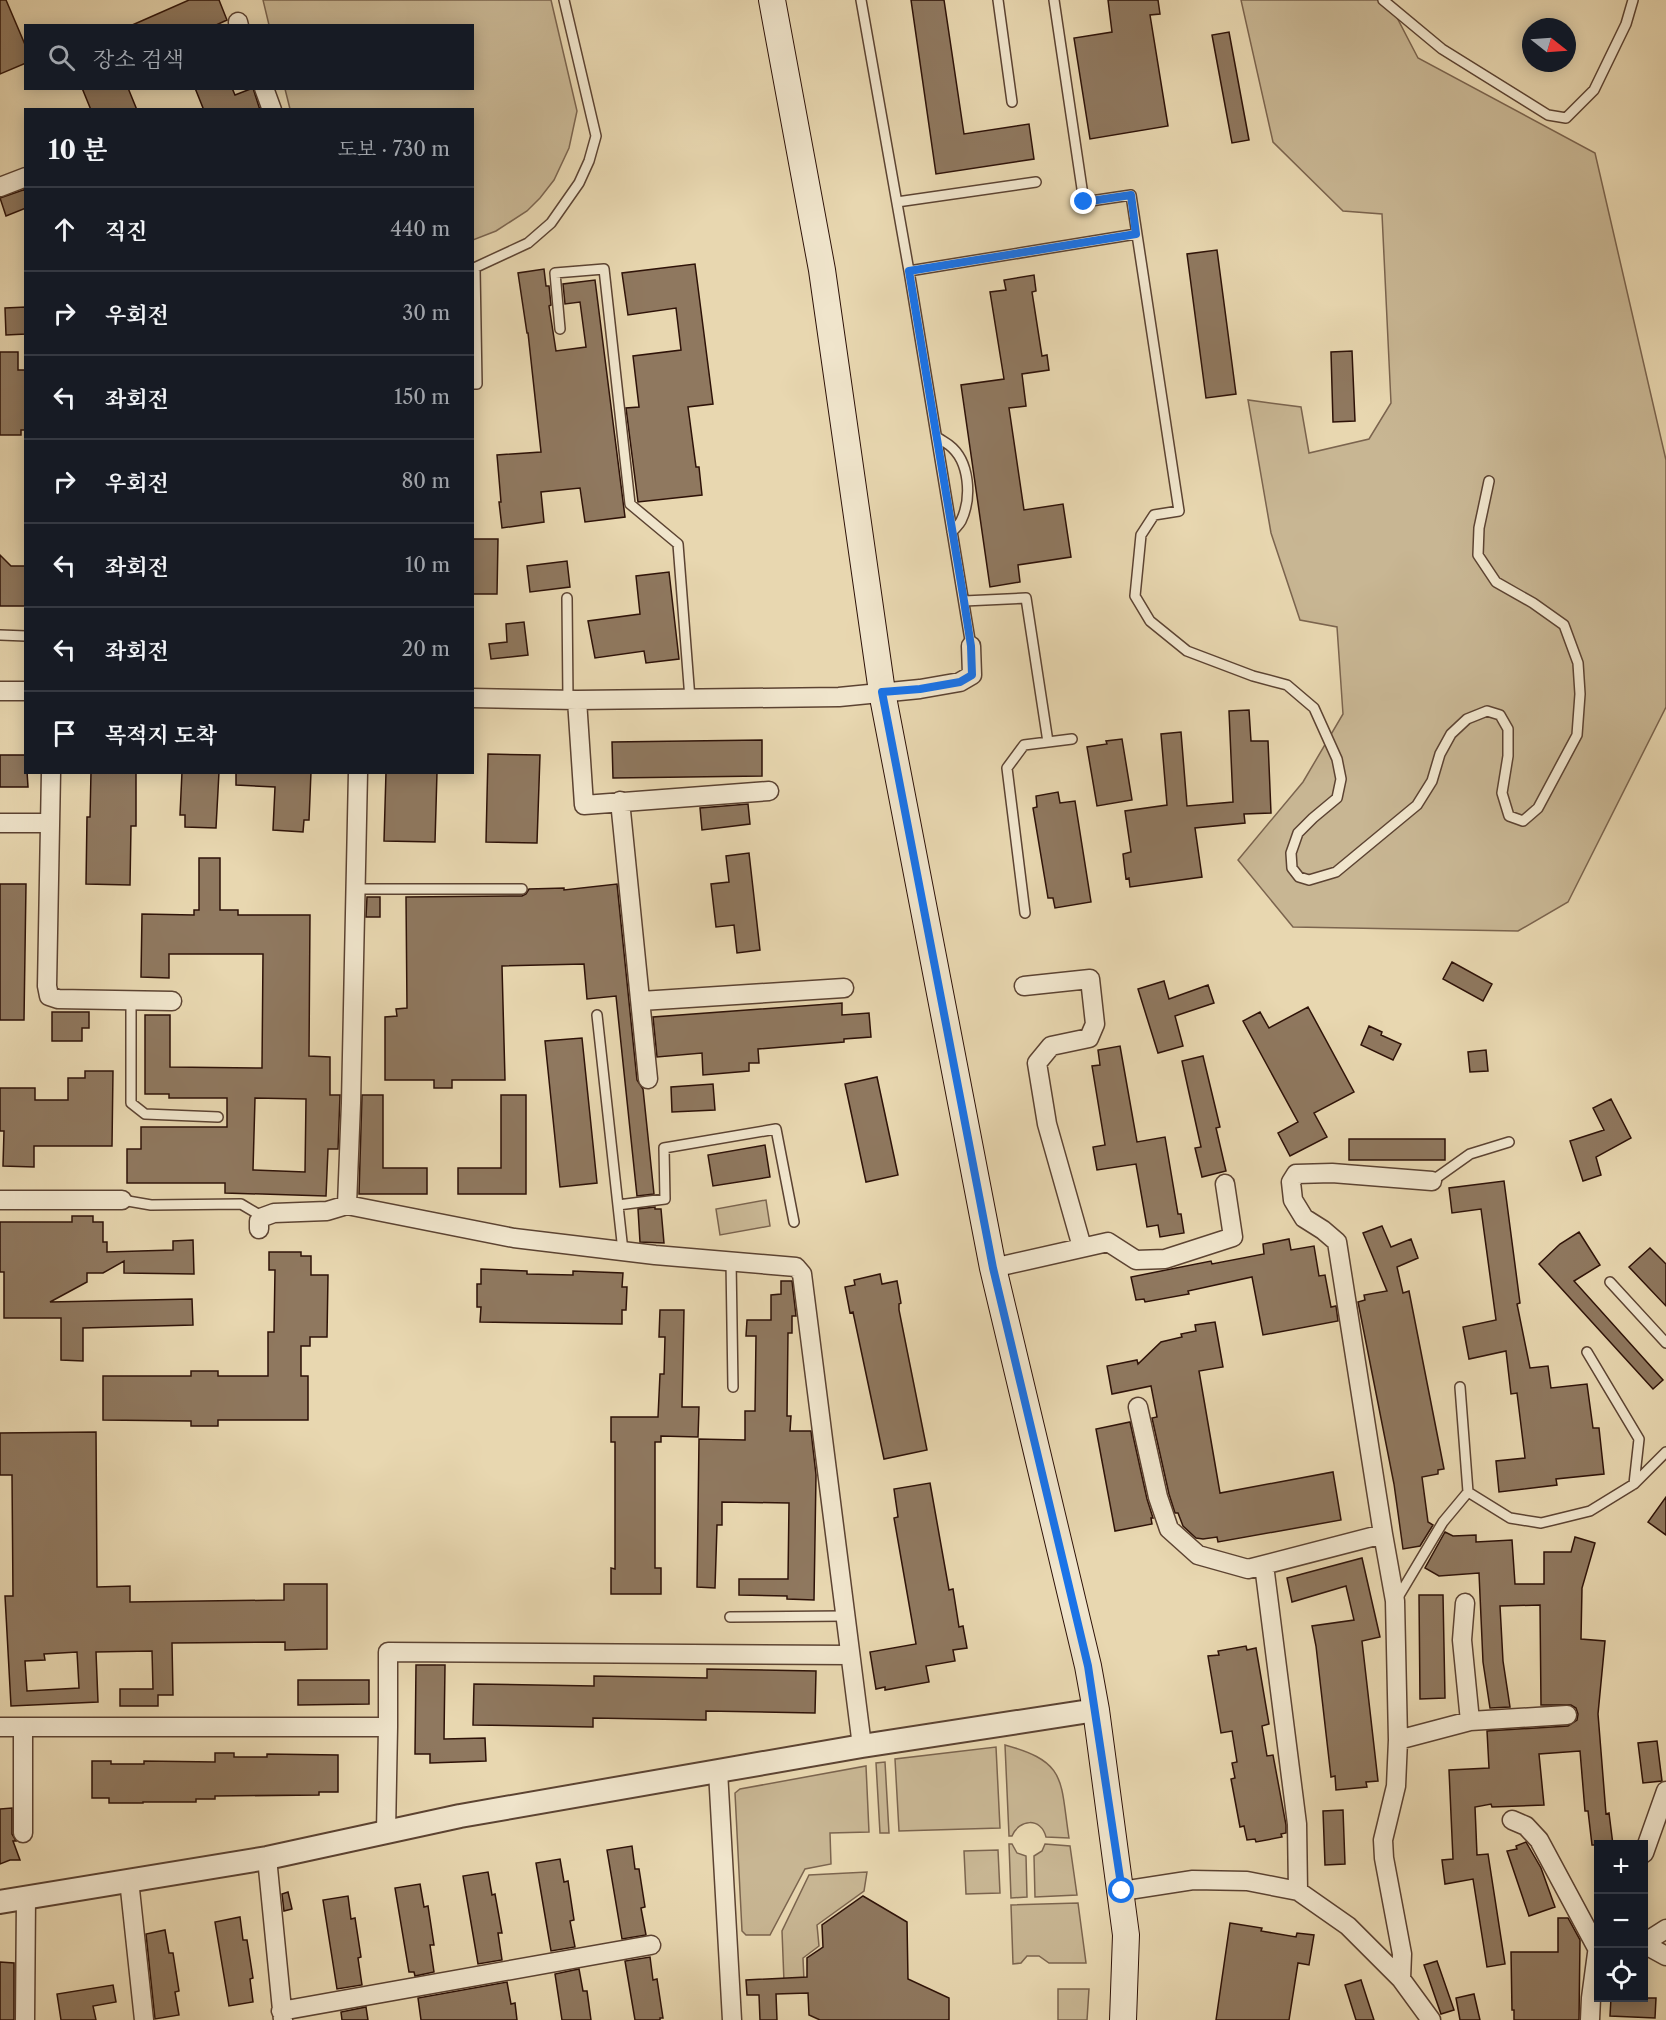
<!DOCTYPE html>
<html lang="ko">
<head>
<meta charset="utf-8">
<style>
	:root { --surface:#171b24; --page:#20242c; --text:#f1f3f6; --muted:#9ea1a6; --line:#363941 }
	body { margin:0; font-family:"Libre Caslon Text","Noto Serif KR",serif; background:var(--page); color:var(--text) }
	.controls { position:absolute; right:18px; bottom:18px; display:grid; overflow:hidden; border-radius:0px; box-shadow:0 3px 15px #0003 }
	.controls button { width:54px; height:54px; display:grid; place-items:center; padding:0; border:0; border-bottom:2px solid var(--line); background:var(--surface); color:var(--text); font:30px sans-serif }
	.compass { position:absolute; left:1522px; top:18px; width:54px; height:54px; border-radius:50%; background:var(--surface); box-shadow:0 3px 15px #0003; rotate:107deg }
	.stop { position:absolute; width:18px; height:18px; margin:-14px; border:4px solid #1a73e8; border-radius:50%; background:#fff }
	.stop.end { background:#1a73e8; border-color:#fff; box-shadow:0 2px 6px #0008 }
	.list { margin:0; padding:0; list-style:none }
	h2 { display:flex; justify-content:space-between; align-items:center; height:78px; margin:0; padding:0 24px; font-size:26px }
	h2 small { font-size:20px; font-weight:400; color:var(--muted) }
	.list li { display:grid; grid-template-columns:39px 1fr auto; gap:18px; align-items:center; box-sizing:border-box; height:84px; padding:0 24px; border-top:2px solid var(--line) }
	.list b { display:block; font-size:22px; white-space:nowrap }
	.list em { font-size:20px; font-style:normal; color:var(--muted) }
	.icon { flex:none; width:33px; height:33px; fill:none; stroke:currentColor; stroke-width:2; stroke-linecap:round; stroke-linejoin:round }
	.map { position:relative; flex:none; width:1666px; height:2020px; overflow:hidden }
	.search { position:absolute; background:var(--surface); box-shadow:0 3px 15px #0003; left:24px; top:24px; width:450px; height:66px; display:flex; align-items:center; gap:15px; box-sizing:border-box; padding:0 21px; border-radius:0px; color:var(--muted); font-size:22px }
	.panel { position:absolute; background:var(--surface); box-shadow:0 3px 15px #0003; left:24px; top:108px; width:450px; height:666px; border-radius:0px }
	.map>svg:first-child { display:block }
</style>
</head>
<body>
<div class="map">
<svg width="1666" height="2020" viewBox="0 0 1666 2020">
	<rect width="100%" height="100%" fill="#e8d7b0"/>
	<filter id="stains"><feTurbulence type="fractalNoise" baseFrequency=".00333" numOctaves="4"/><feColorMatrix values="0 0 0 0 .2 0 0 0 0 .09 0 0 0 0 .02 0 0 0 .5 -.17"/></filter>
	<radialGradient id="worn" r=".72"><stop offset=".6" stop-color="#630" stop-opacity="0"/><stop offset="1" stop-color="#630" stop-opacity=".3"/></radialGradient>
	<path fill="#c8b693" stroke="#7b644e" stroke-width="1.5" d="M263 0H551L577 111 569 148 554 180 540 198 527 211 496 231 473 240 472 110 290 109 285 89 472 88V26L269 25Z
		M1241 0H1391L1392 8 1418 58 1595 153 1666 460V707L1568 902 1518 931 1293 927 1238 860 1303 782 1343 714 1337 627 1300 620 1271 533 1248 400 1301 407 1309 453 1369 439 1391 403 1382 214 1343 211 1273 142Z
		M766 1200 770 1226 720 1235 716 1209Z
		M1005 1745C1068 1762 1060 1781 1069 1838L1046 1837C1041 1817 1019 1819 1012 1836H1009Z
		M996 1747 1000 1828 899 1831 895 1759Z
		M885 1762 889 1833H880L876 1763Z
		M866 1766 869 1832 830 1833 831 1864 805 1869 770 1935H746L742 1931 735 1793 740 1789Z
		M1009 1844H1012L1017 1853 1026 1856 1027 1897 1011 1898Z
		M1045 1844 1070 1846 1077 1895 1035 1897 1034 1856 1042 1851Z
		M998 1850 1000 1893 966 1894 964 1851Z
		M867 1872 864 1891 817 1925 819 1946 803 1958 804 1981 784 1982 782 1931 809 1875Z
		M1078 1903 1086 1963H1049L1039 1956H1027L1021 1963 1013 1964 1011 1905Z
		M1058 1989H1089L1087 2020H1058Z"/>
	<path fill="#8f785f" stroke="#2e1208" stroke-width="1.5" fill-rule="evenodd" d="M0 0H6L26 47V63L0 74Z
		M189 0H219L227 20 214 26H130Z
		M911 0H944L964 134 1029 124 1034 159 936 174Z
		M1108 0H1158L1160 14 1150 15 1168 126 1090 139 1074 38 1112 32Z
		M1229 32 1249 140 1232 143 1212 35Z
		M82 88H128L137 110H91Z
		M195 88H232L235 95 253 88 260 110H200L203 108Z
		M26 189V208L6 216 0 198Z
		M1217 250 1236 394 1206 398 1187 254Z
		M695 264 713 404 688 407 696 467H699L702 495 638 502 626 408 639 407 633 356 681 350 676 308 628 315 622 273Z
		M544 269 546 286H549L551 305 549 306 556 351 586 347 580 302 565 304 563 284 595 280 625 517 585 522 580 488 541 492 544 522 502 528 499 502H501L497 455 541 452 528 333H527L518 273Z
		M1034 275 1036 291 1032 292 1042 356 1047 355 1049 370 1022 374 1026 406 1009 408 1024 510 1063 504 1071 557 1018 565 1020 582 990 587 961 385 1004 379 990 292 1006 290 1004 280Z
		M26 307V334L6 335 5 308Z
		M1352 351 1355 421 1333 422 1331 352Z
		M0 352H18V370H26V430H21V435H0Z
		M472 539H498L497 594H472Z
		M0 555 11 566H26V606H0Z
		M567 561 570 587 530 592 527 566Z
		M669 572 679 659 646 663 644 651 595 658 588 621 640 614 636 576Z
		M524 622 528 655 491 659 489 644 507 642 506 624Z
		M1249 710 1251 741H1268L1271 813 1244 814 1245 823 1195 828 1202 877 1130 887 1129 878 1126 879 1123 854 1131 852 1125 811 1167 805 1161 734 1181 732 1187 806 1233 802 1229 711Z
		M1122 739 1132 800 1097 806 1087 747 1107 744 1106 741Z
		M762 740V776L613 778 612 742Z
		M488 754 540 755 537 843 486 842Z
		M0 755H26L28 787H0Z
		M91 772H136V826H131L130 885 86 884 87 817H90Z
		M182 772H219L216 828 185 827V815H180Z
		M236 772H311L309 820H304L303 832 273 830 275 787 236 785Z
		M386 772H437L435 842 384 841Z
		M1058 792 1060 803 1075 801 1091 902 1055 908 1053 898H1048L1033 808 1037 807 1036 796Z
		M748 804 750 824 702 830 700 808Z
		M749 853 760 950 737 953 734 925 716 927 711 884 729 882 726 856Z
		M199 858H220V910H238V915H310L309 1056 330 1057V1095H340L338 1149H328L326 1196 225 1193V1183H127V1149H141V1127H227V1098H169V1094H145V1015H170V1067L262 1068 263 954H169V978L141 977 142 914 194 915V910H199ZM255 1098 306 1099 305 1172 253 1170Z
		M0 884H26L24 1020H0Z
		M617 884 637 1080 643 1089 654 1194 637 1196 616 996 587 999 584 964 502 966 505 1080H452V1088H434V1080H385V1017L397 1016 396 1009 407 1008 406 897 522 896 526 894 529 889 564 888V890Z
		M367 897H380V917H366Z
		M1452 962 1492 984 1483 1001 1443 979Z
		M1164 981 1169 999 1208 985 1214 1003 1175 1016 1183 1046 1158 1053 1138 989Z
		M842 1003V1015L869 1013 871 1037 844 1039V1042L758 1049 759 1063H749V1071L703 1075 702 1053 657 1057 653 1017Z
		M1308 1007 1354 1092 1314 1113 1327 1137 1290 1156 1278 1133 1298 1122 1243 1021 1260 1012 1269 1028Z
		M52 1012H89V1028H82V1041H52Z
		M1369 1026 1382 1032 1381 1035 1401 1044 1393 1060 1361 1045Z
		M582 1038 597 1183 560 1187 545 1041Z
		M1120 1046 1137 1142 1165 1137 1178 1214H1181L1184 1233 1160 1237 1158 1225 1147 1227 1136 1164 1097 1170 1093 1147 1105 1145 1092 1066 1100 1065 1098 1050Z
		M1486 1050 1488 1071 1470 1072 1468 1052Z
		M1203 1056 1220 1127 1216 1128 1226 1171 1202 1177 1195 1148 1201 1147 1182 1061Z
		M85 1071H113L112 1146H34V1167L3 1166 4 1131H0V1088H35V1100H68V1078H85Z
		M877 1077 898 1175 866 1182 845 1084Z
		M713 1084 715 1110 672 1112 671 1087Z
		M362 1095H383V1168H427V1194H359Z
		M501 1095H526V1194H458V1168H501Z
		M1611 1099 1631 1138 1596 1157 1601 1175 1583 1181 1570 1141 1604 1130 1593 1108Z
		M1349 1139H1445V1160H1349Z
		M765 1145 770 1177 713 1186 708 1155Z
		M1504 1181 1520 1303 1517 1304 1530 1368 1548 1366 1551 1388 1587 1384 1593 1428H1599L1604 1474 1556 1479 1557 1485 1499 1492 1496 1461 1525 1458 1517 1393 1511 1394 1506 1351 1469 1359 1463 1327 1496 1320 1481 1209 1452 1213 1449 1188Z
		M655 1207V1209H661L664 1243 640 1242 638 1209Z
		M72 1216H93V1222H103V1242H107V1252L173 1250V1241L193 1240 194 1274 124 1273V1261L103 1273H87V1282L50 1302 192 1299 193 1325 83 1328V1361L61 1360V1318H4V1272H0V1222H72Z
		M1382 1226 1391 1247 1411 1239 1418 1258 1397 1267 1403 1293 1409 1291 1444 1469 1438 1470V1474L1422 1477 1428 1522 1433 1525 1420 1546 1403 1549 1394 1484 1358 1302 1365 1300 1364 1295 1387 1291 1363 1233Z
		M1579 1232 1600 1265 1574 1281 1663 1380 1653 1389 1539 1264 1560 1244Z
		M1289 1239 1291 1250 1314 1246 1319 1276 1325 1275 1331 1307 1336 1306 1338 1321 1263 1335 1252 1277 1188 1291 1189 1294 1145 1302 1144 1299 1136 1300 1131 1277 1211 1261 1212 1264 1264 1254 1263 1244Z
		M1650 1248 1666 1264V1306L1629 1267Z
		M269 1252H301V1256H311V1275H328L327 1337H310V1346H301V1376H308V1420H218V1426H191V1421L103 1420V1376H191V1371H218V1376H268V1332H274L275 1270H269Z
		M481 1269 527 1271V1274L573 1275V1271L623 1273 622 1287H627L626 1310H622V1324L480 1322 481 1307H477V1284H481Z
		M880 1274 882 1284 897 1281 901 1303 899 1304V1310L927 1450 884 1459 853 1312 850 1313 845 1287 855 1285 854 1280Z
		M781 1281H792L796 1316H792V1333H788L787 1416H791L790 1431H811L816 1475 814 1600 787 1599V1596L739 1595V1579H788L789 1503 722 1502V1525H717L715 1588 697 1587 699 1439 745 1440V1411H755L756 1336H746L747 1320H771V1295L781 1294Z
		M660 1310H684L682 1407H699L698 1437 661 1436V1442H655V1568H661V1594H611V1568L615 1569V1442H611V1417H658L660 1374H664L665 1337H659Z
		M1215 1322 1223 1367 1199 1371 1220 1493 1333 1472 1341 1520 1218 1542 1217 1537 1203 1539 1196 1538 1183 1526 1178 1513H1175L1169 1494 1152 1418 1157 1417 1151 1386 1112 1394 1107 1366 1137 1360 1138 1364 1161 1342 1182 1337 1181 1334 1196 1331 1195 1325Z
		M1130 1422 1147 1499 1153 1518H1151L1152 1524 1115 1531 1096 1429Z
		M96 1432 97 1587 130 1586V1602L284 1600V1584H327V1649L285 1650V1642L172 1643 173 1695H158V1706H120V1689H153L152 1651 96 1652 98 1702 11 1706 5 1596H13L12 1475H0V1433ZM77 1652 79 1688 27 1691 25 1661 45 1660 44 1654Z
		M930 1483 949 1590 953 1589 959 1627 963 1626 967 1648 953 1650 955 1661 926 1666 929 1682 885 1690V1687L876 1689 870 1652 916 1644 894 1518 898 1517 894 1489Z
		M1666 1497V1535L1648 1522Z
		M1445 1532 1453 1536 1476 1535V1542L1512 1540 1515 1584H1544V1552H1571L1575 1537 1595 1543 1582 1588 1581 1639 1605 1641 1598 1714 1606 1814 1609 1813 1613 1845H1592L1588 1811H1585L1580 1751 1539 1754 1544 1805 1492 1807 1491 1804 1475 1807 1477 1855 1488 1854 1505 1964 1487 1967 1473 1879 1445 1884 1442 1860 1453 1859 1449 1770 1489 1768 1487 1731 1568 1726 1577 1720 1578 1714 1576 1708 1571 1705H1541L1540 1605 1500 1606 1503 1661 1510 1707 1490 1708 1483 1662 1479 1573 1439 1576 1425 1568Z
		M1362 1558 1380 1637 1362 1641 1378 1781 1366 1782 1367 1787 1336 1790 1335 1776 1331 1777 1316 1646 1312 1626 1354 1620 1346 1586 1292 1602 1287 1578Z
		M1419 1595H1443L1445 1698 1420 1699Z
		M1246 1646 1247 1650 1256 1648 1269 1724 1262 1726 1267 1756 1273 1755 1286 1825V1833L1281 1834 1282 1837 1256 1842 1255 1839 1247 1840 1244 1826 1240 1827 1231 1779 1235 1778 1232 1763 1237 1762 1232 1731 1221 1733 1208 1656 1219 1655 1218 1651Z
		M416 1665H445L444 1739 485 1738 486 1761 430 1763V1754H415Z
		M707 1669 816 1671 815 1713 706 1711V1720L593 1718V1727L473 1725 474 1684 594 1686V1676L707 1678Z
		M298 1680H369V1704L298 1705Z
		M1657 1741 1662 1781 1643 1783 1638 1743Z
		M215 1753H234V1757H267V1754L338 1755V1792H319V1795L215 1796V1799H196V1802H143V1803H109V1798H92V1761H111V1764H144V1761L215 1762Z
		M12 1808V1834L16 1841H13L20 1860H10L0 1864V1809Z
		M1343 1810 1345 1864 1325 1865 1323 1811Z
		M1526 1842 1541 1868 1555 1907 1529 1916 1507 1851 1517 1849 1516 1846Z
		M632 1846 635 1869H639L645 1907 641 1908 646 1935 622 1939 607 1850Z
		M560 1859 564 1882 568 1881 574 1920 570 1921 575 1947 551 1951 536 1863Z
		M488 1872 492 1895 495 1894 502 1933H498L502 1960 478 1964 463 1876Z
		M420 1884 424 1907 428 1906 434 1945H430L434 1972 415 1976 414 1972H409L395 1888Z
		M288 1892 292 1909 284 1911 282 1894Z
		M348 1896 351 1919 355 1918 361 1957 358 1958 362 1985 337 1989 323 1900Z
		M863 1896 907 1922 908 1979 949 1998V2020H820L809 2015 808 1993 776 1994 777 2020H760L759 1995H747L746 1980 807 1977V1958L823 1947 822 1925Z
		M240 1917 243 1940H247L253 1978 250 1979 253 2002 229 2006 215 1922Z
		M1558 1918H1568L1580 1940 1579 2020H1514V2010H1512L1511 1952H1558Z
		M1230 1923 1262 1928 1261 1931 1296 1937 1297 1933 1314 1935 1309 1965 1298 1963 1289 2020H1216Z
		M165 1930 169 1953H173L179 1991 175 1992 179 2015 155 2019 146 1934Z
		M650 1957 653 1980 657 1979 663 2018H660V2020H635L625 1961Z
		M1437 1961 1454 2010 1441 2014 1424 1965Z
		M0 1962 14 1963V2020H0Z
		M579 1969 583 1991H587L591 2020H562L555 1974Z
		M1361 1980 1374 2020H1356L1345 1985Z
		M507 1982 511 2004 515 2003 517 2020H421L418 1998Z
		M113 1985 116 2002 93 2006 96 2020H61L57 1994Z
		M1474 1994 1480 2020H1460L1456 1998Z
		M1611 1998H1656L1655 2018 1610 2016Z
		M366 2007 368 2020H342L341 2012Z"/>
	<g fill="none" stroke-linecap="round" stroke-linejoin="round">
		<defs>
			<path id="service" d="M861 0 909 271 971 646
				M998 0 1012 102
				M1054 0 1084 202 1131 195 1179 511 1154 515 1141 535 1135 596 1150 621 1187 651 1253 676 1287 685 1314 708 1337 759 1341 779 1337 798 1313 818 1298 833 1291 853 1292 868 1299 877 1309 880 1336 872 1417 805 1432 781 1440 754 1451 734 1467 719 1487 711 1500 715 1508 729V756L1502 793 1509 816 1523 821 1538 808 1577 735 1580 694 1578 663 1564 625 1533 603 1496 582 1478 555 1479 528 1489 481
				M1383 0 1442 49 1548 115 1566 118 1594 90 1626 24 1633 0
				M897 202 1036 182
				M472 269 528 243 551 223 579 183 589 161 596 136 564 0
				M909 271 1136 234
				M560 329 555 273 604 269 630 504 678 544 690 699
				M472 384H477L475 269
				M937 437C941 440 945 442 949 445 970 461 972 498 961 521 959 525 955 528 952 532
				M567 598 568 700
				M964 601 1026 598 1048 742
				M0 635 26 636
				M356 889H522
				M1025 913 1007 768 1024 745 1072 739
				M131 1000V1103L145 1114 218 1117
				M597 1015 623 1251
				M1432 1181 1470 1154 1509 1142
				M122 1200 151 1205 241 1204 263 1217
				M618 1205 665 1199 664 1148 776 1129 794 1222
				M731 1261 733 1387
				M1610 1282 1666 1343
				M1587 1352 1639 1439 1634 1484
				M1468 1492 1510 1518 1541 1523 1590 1511 1634 1484 1666 1452
				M1397 1599 1443 1522 1468 1492 1460 1387
				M730 1617 844 1616"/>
			<path id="minor" d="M238 22 239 26
				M264 88 272 110
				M0 187 26 177
				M0 691H26
				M472 698 577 700 839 697 920 689 960 682 972 675 971 646
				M577 700 584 805 769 791
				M51 772 47 986 49 996 58 999 172 1001
				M358 772 351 1103 347 1205 514 1238 655 1255 796 1267 802 1274 862 1746
				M620 801 648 1079
				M0 823H49
				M1024 986 1090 979 1095 1024 1089 1038 1051 1046 1037 1063 1047 1124 1082 1247
				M641 1001 844 988
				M0 1200H122
				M259 1229V1221L263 1217 274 1213 327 1211 347 1205
				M993 1268 1108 1242 1136 1260 1165 1259 1233 1237 1225 1184
				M1138 1407 1158 1497 1169 1529 1198 1555 1248 1569 1383 1534
				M1264 1565 1297 1824 1298 1891
				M1465 1603 1462 1640 1470 1721
				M0 1727H388V1652L849 1655
				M1398 1740 1470 1721 1567 1715
				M718 1771 732 2020
				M1512 1820 1526 1826 1539 1840 1597 1948
				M386 1832 388 1727
				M23 1833V1728
				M1644 1853 1666 1791
				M267 1858 283 2020
				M129 1880 144 2020
				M1122 1891 1193 1880 1247 1881 1298 1891 1348 1926 1401 1979 1431 2020
				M1644 1943 1666 1929
				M1644 1944 1666 1956
				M1401 1979 1402 1954 1384 1858 1383 1840 1396 1786 1398 1740 1395 1601 1383 1534 1337 1242 1323 1230 1304 1218 1293 1200 1291 1182 1296 1174 1332 1173 1432 1181
				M281 2011 651 1945
				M25 2020 26 1897
				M1590 2020 1591 1998 1598 1946"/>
			<path id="tertiary" d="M0 1902 267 1858 460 1816 718 1771 862 1746 1096 1710"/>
			<path id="secondary" d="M772 0 822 270 882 692 993 1268 1088 1666 1096 1710 1126 1935 1123 2020"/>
		</defs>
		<use href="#service" stroke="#5c4332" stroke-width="12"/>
		<use href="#minor" stroke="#5c4332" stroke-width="21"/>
		<use href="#tertiary" stroke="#5c4332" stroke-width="26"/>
		<use href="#secondary" stroke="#2e1208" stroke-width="28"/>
		<use href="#service" stroke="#f0e5cc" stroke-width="9"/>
		<use href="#minor" stroke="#f0e5cc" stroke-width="18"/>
		<use href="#tertiary" stroke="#f0e5cc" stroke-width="22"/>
		<use href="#secondary" stroke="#f0e5cc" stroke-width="26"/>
	</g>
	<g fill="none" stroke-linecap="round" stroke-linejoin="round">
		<path stroke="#1a73e8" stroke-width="8" d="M1084 202 1131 195 1136 234 909 271 964 601 971 646 972 675 960 682 920 689 882 692 993 1268 1088 1666 1122 1891"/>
	</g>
	<rect width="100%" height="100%" filter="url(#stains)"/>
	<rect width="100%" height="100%" fill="url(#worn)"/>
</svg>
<div class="controls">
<button>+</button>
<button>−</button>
<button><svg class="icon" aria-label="locate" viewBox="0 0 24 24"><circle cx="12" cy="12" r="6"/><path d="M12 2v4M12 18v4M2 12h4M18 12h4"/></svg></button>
</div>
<svg class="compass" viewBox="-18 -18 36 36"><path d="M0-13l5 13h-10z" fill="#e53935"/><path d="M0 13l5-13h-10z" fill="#9ea1a6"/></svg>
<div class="stop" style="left:1122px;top:1891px"></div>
<div class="stop end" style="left:1084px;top:202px"></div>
<div class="search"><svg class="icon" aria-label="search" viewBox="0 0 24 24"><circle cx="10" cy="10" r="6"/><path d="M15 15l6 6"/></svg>장소 검색</div>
<section class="panel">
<h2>10 분<small>도보 · 730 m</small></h2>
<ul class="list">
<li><svg class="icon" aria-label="ahead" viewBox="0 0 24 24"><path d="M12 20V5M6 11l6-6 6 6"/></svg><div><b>직진</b></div><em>440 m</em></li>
<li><svg class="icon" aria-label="right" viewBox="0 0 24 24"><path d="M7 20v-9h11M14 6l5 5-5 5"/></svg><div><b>우회전</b></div><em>30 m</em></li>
<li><svg class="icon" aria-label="left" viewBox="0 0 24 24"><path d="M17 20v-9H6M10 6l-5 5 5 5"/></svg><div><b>좌회전</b></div><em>150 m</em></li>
<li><svg class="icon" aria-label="right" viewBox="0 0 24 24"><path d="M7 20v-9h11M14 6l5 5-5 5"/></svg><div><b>우회전</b></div><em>80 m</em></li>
<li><svg class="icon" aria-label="left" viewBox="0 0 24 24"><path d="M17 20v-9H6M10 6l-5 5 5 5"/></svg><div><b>좌회전</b></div><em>10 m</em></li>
<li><svg class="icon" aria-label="left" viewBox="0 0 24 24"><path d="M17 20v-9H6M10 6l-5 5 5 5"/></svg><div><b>좌회전</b></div><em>20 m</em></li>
<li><svg class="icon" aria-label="arrive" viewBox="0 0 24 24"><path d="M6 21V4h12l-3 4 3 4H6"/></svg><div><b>목적지 도착</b></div></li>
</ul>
</section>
</div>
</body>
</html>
